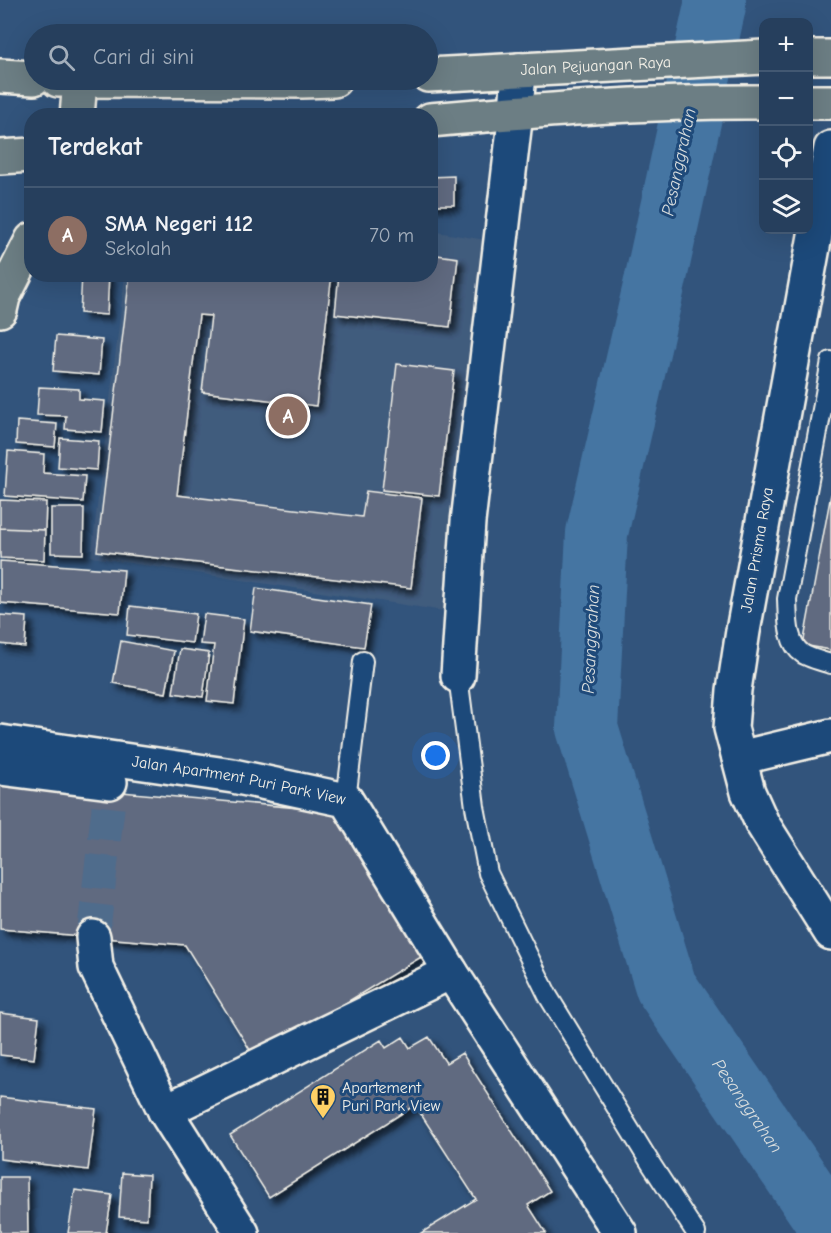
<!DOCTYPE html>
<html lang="id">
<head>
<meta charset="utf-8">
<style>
	:root { --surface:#263f5d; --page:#2e4663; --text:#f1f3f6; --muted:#a4afbc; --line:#425872; --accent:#ffd166 }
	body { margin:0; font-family:"Comic Neue",sans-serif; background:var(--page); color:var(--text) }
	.controls { position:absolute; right:18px; top:18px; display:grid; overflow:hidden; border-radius:12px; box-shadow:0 6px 24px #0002 }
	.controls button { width:54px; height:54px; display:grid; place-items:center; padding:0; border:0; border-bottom:2px solid var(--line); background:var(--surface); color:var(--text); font:30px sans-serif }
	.you { position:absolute; left:436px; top:756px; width:21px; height:21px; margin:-15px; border:4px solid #fff; border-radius:50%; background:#1a73e8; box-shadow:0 0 0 9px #1a73e833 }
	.badge { display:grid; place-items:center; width:39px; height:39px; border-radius:50%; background:var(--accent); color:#fff; font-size:20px; font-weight:700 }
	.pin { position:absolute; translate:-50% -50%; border:3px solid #fff; box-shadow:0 2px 6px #0006 }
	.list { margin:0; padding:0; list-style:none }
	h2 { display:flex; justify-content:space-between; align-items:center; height:78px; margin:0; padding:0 24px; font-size:26px }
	h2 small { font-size:20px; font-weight:400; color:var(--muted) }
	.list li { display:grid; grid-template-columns:39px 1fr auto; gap:18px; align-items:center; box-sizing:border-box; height:96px; padding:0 24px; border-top:2px solid var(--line) }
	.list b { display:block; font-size:22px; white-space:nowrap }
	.list p { margin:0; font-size:20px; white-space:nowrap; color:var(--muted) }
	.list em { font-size:20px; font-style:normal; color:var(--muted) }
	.icon { flex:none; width:33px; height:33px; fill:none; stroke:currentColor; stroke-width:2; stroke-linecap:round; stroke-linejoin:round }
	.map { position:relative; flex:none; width:831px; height:1233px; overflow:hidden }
	.search { position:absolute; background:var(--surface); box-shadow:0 6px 24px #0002; left:24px; top:24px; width:414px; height:66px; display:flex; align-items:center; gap:15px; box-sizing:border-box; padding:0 21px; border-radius:33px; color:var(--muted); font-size:22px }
	.panel { position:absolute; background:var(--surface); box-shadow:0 6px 24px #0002; left:24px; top:108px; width:414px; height:174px; border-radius:24px }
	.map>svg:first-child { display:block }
</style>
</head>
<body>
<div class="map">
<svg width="831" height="1233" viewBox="0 0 831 1233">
	<defs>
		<filter id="shadow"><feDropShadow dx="5.5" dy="5.5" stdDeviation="3" flood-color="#0009"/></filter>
	</defs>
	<rect width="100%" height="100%" fill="#32547c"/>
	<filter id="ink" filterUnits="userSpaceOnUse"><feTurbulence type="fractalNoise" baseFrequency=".0167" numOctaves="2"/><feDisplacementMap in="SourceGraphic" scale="12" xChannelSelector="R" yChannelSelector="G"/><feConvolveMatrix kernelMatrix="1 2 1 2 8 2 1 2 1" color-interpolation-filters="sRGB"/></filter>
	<g filter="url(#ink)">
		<path fill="#405b7d" d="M431 231 492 241 444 611 91 557 125 275 430 274Z"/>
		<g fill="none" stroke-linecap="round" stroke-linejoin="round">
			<path stroke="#4575a2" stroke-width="62" id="s1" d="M715 0V6L655 282 597 533 587 728 666 987 831 1228"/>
		</g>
		<path fill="#606b80" stroke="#f4f1e8" stroke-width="1.5" filter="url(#shadow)" d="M454 176V205H430V177Z
			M430 254 458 258 450 327 335 314 339 274H430Z
			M82 274H109L107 315 80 313Z
			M130 274H332L316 406 202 392 211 316 199 315 177 495 362 517 366 491 422 498 411 588 97 551Z
			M56 336 102 340 99 375 53 371Z
			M397 364 454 371 439 496 382 490Z
			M39 387 79 389V399L105 401 102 432 65 429 66 416 37 415Z
			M17 421 57 424 55 447 16 444Z
			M60 438 99 441 97 470 58 467Z
			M8 451 44 454 43 473 85 476 83 502 5 496Z
			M831 494V650L803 645Z
			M0 500 46 502 45 530 0 528Z
			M51 508H84L83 554 51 553Z
			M0 528 45 530 44 560 0 558Z
			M0 561 124 570 120 613 0 603Z
			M256 588 371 605 364 647 250 631Z
			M130 606 196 614 192 643 127 635Z
			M204 614 244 619 234 704 207 701 214 645 200 644Z
			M0 615 27 617 25 647 0 644Z
			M121 641 174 651 166 693 113 683Z
			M180 649 209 653 203 697 173 693Z
			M0 781 343 812 431 951 255 1058 185 945 0 929Z
			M0 1013 39 1018 34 1059 0 1055Z
			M403 1037 410 1048 429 1037 446 1063 462 1053 550 1191 528 1205 546 1233H421L476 1199 415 1105 269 1197 230 1135 381 1040 386 1048Z
			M0 1097 96 1109 88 1170 0 1159Z
			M122 1173 149 1175 147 1219 119 1217Z
			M0 1177H27L28 1233H0Z
			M75 1190 112 1195 106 1233H68Z"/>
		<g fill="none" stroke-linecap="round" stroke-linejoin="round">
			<path stroke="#4f6c8c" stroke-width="33" stroke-dasharray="33 16" stroke-linecap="butt" d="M93 937 110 791"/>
			<defs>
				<path id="lane" d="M831 361 787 599C788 616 786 643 803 654 809 658 824 662 831 664
					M458 676 475 807 488 873 548 996 651 1164 696 1233
					M346 800 363 661"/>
				<g id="street">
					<path d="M831 148 743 631 734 690 731 728 739 758 748 792 762 823 831 933"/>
					<path d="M458 676 468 522 516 112 519 70"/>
					<path id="s2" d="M0 742 233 776 346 800 451 972 620 1233"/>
					<path d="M739 758 831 736"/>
					<path d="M0 768 110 782"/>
					<path d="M93 937 96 967 165 1111 242 1233"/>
					<path d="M165 1111 451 972"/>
				</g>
				<g id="primary">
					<path d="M808 57H831"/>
					<path id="s3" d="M428 75 764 57"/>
					<path d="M0 76 34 78"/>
					<path d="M58 80 302 81 334 80"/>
					<path d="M808 102H831"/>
					<path d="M77 116 80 81"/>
					<path d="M430 120C541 110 652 101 764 102"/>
					<path d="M0 157 32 155"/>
					<path d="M0 310 3 297 32 240"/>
				</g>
			</defs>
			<use href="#lane" stroke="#f4f1e8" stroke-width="22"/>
			<use href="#street" stroke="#f4f1e8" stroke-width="38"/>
			<use href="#primary" stroke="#f4f1e8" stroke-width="38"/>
			<use href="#lane" stroke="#1f4a7a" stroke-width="18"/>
			<use href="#street" stroke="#1f4a7a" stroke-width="33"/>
			<use href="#primary" stroke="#6c7e84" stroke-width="33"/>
		</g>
	</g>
	<defs>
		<symbol id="building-pin" viewBox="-11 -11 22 30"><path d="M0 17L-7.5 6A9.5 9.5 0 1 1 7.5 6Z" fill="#ffd166" stroke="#1f4a7a"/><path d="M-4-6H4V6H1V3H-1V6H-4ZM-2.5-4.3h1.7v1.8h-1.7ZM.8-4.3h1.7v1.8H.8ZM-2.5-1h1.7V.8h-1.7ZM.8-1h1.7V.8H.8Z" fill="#111"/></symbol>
	</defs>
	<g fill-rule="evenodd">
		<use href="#building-pin" x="308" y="1082" width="30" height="40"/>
	</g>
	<g text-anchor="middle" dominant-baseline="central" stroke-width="6" stroke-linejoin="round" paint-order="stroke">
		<g font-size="16" fill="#f4f1e8" stroke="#1f4a7a">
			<text stroke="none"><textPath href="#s3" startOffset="168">Jalan Pejuangan Raya</textPath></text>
			<text transform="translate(757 550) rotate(-80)">Jalan Prisma Raya</text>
			<text stroke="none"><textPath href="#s2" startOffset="242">Jalan Apartment Puri Park View</textPath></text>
		</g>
		<g font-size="16" fill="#f4f1e8" stroke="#1f4a7a" text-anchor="start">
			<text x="342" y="1088">Apartement<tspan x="342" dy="18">Puri Park View</tspan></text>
		</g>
		<g font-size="18" font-style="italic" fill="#dadede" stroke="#1f4a7a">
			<text transform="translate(679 162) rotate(-78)">Pesanggrahan</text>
			<text transform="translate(591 639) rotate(-87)">Pesanggrahan</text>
			<text stroke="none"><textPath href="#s1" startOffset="1156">Pesanggrahan</textPath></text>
		</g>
	</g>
</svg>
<div class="controls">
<button>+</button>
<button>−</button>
<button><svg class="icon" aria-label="locate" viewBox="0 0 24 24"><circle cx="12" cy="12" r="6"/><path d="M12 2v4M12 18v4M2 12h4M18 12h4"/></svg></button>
<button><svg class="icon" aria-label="layers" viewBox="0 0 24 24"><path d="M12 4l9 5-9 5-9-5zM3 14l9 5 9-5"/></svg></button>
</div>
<div class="you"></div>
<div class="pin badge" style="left:288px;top:416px;background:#8d6e63">A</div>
<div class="search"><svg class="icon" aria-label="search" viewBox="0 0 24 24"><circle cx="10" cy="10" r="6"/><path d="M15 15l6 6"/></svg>Cari di sini</div>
<section class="panel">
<h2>Terdekat<small></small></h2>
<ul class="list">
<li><span class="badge" style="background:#8d6e63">A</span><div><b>SMA Negeri 112</b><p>Sekolah</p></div><em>70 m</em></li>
</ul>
</section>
</div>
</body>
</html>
